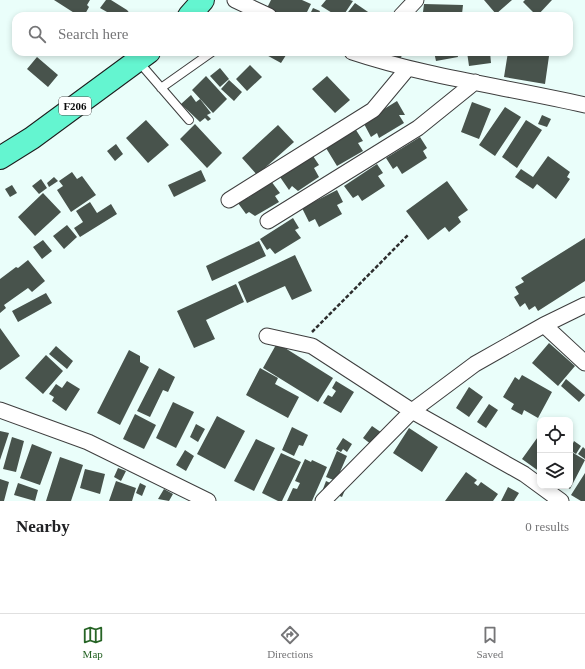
<!DOCTYPE html>
<html lang="en">
<head>
<meta charset="utf-8">
<style>
	:root { --surface:#fff; --page:#f6f6f6; --text:#202124; --muted:#757577; --line:#e0e0e0; --accent:#276426 }
	body { margin:0; font-family:"Times New Roman",serif; background:var(--page); color:var(--text) }
	.controls { position:absolute; right:12px; bottom:12px; display:grid; overflow:hidden; border-radius:8px; box-shadow:0 2px 6px #0003 }
	.controls button { width:36px; height:36px; display:grid; place-items:center; padding:0; border:0; border-bottom:1px solid var(--line); background:var(--surface); color:var(--text); font:20px sans-serif }
	.list { margin:0; padding:0; list-style:none }
	h2 { display:flex; justify-content:space-between; align-items:center; height:52px; margin:0; padding:0 16px; font-size:17px }
	h2 small { font-size:13px; font-weight:400; color:var(--muted) }
	.icon { flex:none; width:22px; height:22px; fill:none; stroke:currentColor; stroke-width:2; stroke-linecap:round; stroke-linejoin:round }
	.map { position:relative; flex:none; width:585px; height:501px; overflow:hidden }
	.search { position:absolute; background:var(--surface); box-shadow:0 2px 6px #0003; left:12px; right:12px; top:12px; height:44px; display:flex; align-items:center; gap:10px; box-sizing:border-box; padding:0 14px; border-radius:12px; color:var(--muted); font-size:15px }
	.sheet { height:112px; background:var(--surface) }
	nav { display:flex; justify-content:space-around; align-items:center; box-sizing:border-box; height:56px; border-top:1px solid var(--line); background:var(--surface); font-size:11px; color:var(--muted) }
	nav a { display:grid; justify-items:center; gap:2px }
	nav .on { color:var(--accent) }
	.map>svg:first-child { display:block }
</style>
</head>
<body>
<div class="map">
<svg width="585" height="501" viewBox="0 0 585 501">
	<rect width="100%" height="100%" fill="#eafefa"/>
	<path fill="#48534c" d="M54 0H90L87 5 89 7 84 16H79Z
		M106 0H111L127 10 132 16H114L100 8Z
		M271 0H302L311 4 305 16H282L267 8Z
		M326 0H350L353 1 343 16H337L321 6Z
		M484 0H512L496 14Z
		M525 0H552L537 16 523 2Z
		M355 3 371 14 370 16H345Z
		M424 4 463 5 462 14 423 12Z
		M313 8 320 11 318 16H309Z
		M261 52H288L281 63Z
		M394 52H404L400 59 392 54Z
		M434 52H457L458 57 436 61Z
		M467 52H490L491 63 469 66Z
		M508 52 549 56 545 84 504 77Z
		M37 57 58 75 48 87 27 69Z
		M250 65 262 77 247 91 236 79Z
		M220 68 229 79 220 87 210 76Z
		M206 76 227 99 213 113 192 90Z
		M327 76 350 100 335 113 312 89Z
		M229 80 242 92 234 101 221 89Z
		M191 95 196 102 200 99 211 113 207 115 211 119 208 121 205 118 200 122 181 104Z
		M397 101 405 115H399L404 123 379 138 377 133 371 137 363 122Z
		M472 102 491 109 479 139 461 132Z
		M505 107 521 117 495 156 479 145Z
		M542 115 551 119 547 127 538 124Z
		M146 120 169 145 148 163 126 138Z
		M526 120 542 130 517 168 502 157Z
		M195 124 222 153 207 168 180 139Z
		M278 125 294 142 257 175 242 158Z
		M356 130 363 141 358 143 363 151 337 166 326 148Z
		M420 137 427 148 423 151 427 158 402 174 397 166 393 169 386 158Z
		M116 144 123 154 115 161 107 151Z
		M313 156 319 165 314 168 319 177 298 191 292 186 289 190 280 177Z
		M548 156 570 172 567 177 570 179 556 199 537 184 533 189 515 177 521 169 533 177Z
		M377 164 383 173 378 176 385 186 362 201 358 195 353 198 344 186Z
		M201 170 206 181 174 197 168 185Z
		M72 172 77 179 82 176 96 195 71 212 57 190 63 186 59 181Z
		M54 177 58 181 49 187 47 183Z
		M41 179 47 188 39 194 32 186Z
		M271 181 280 193 275 196 279 202 255 216 249 212 246 214 238 203 246 196 248 198Z
		M447 181 468 210 458 217 461 222 449 232 445 227 428 240 406 211Z
		M12 185 17 193 10 197 5 189Z
		M337 190 343 202 337 205 342 214 319 227 315 219 309 222 302 208Z
		M43 193 61 212 35 236 18 217Z
		M90 202 97 213 111 204 117 214 80 237 74 228 83 222 76 211Z
		M293 218 299 228 295 230 301 238 275 254 270 248 267 250 260 239Z
		M67 225 77 237 64 249 53 236Z
		M585 238V281L538 311 535 306 529 310 525 303 520 307 514 297 519 294 515 287 524 282 521 278Z
		M43 240 52 251 42 259 33 247Z
		M259 241 266 256 212 281 206 266Z
		M295 255 312 291 292 300 285 286 247 303 238 282Z
		M28 260 45 281 32 292 28 288 4 305 6 308 0 313V279L16 267 18 268Z
		M236 284 244 302 206 320 215 339 194 348 177 311Z
		M46 293 52 303 18 322 12 311Z
		M0 328 20 356 0 370Z
		M277 343 333 378 318 402 263 368Z
		M549 343 575 366 558 386 532 363Z
		M56 346 73 361 67 369 49 354Z
		M129 350 140 356V362L149 367 120 425 97 413Z
		M46 355 63 371 43 394 25 378Z
		M159 368 175 377 168 392 163 390 150 417 137 411Z
		M260 368 278 378 275 384 299 397 288 418 246 395Z
		M522 375 552 392 538 418 524 410 522 415 511 409 514 404 503 397 515 377 519 380Z
		M566 379 585 395 579 402 561 386Z
		M67 381 80 389 66 411 52 401 54 397 49 394 56 384 62 388Z
		M336 381 354 392 341 413 323 403 328 395 332 397 336 391 332 388Z
		M469 387 483 397 469 417 456 408Z
		M173 402 194 412 176 448 156 438Z
		M489 404 498 410 486 428 477 422Z
		M135 414 156 425 144 449 123 439Z
		M217 416 245 431 225 469 197 454Z
		M196 424 205 429 198 442 190 437Z
		M372 426 385 435 376 448 363 438Z
		M292 427 308 435 303 446 299 445 294 456 282 450Z
		M409 428 438 447 422 472 393 453Z
		M0 431 9 433 0 460Z
		M540 434V472L522 459Z
		M12 437 24 441 16 472 3 469Z
		M343 438 352 444 347 452 343 449 341 452 336 449Z
		M256 439 275 448 254 491 234 481Z
		M574 441 581 446 576 454 570 450Z
		M32 444 52 452 40 485 20 478Z
		M583 447 585 449V459L578 454Z
		M185 450 194 456 186 471 176 465Z
		M337 451 347 456 336 481 326 477Z
		M570 451 585 460 570 489 565 486H570Z
		M281 453 301 462 282 501H278L262 493Z
		M60 457 83 465 71 501H46Z
		M305 459 311 462 312 460 327 467 312 501H287L293 488 297 489 300 483 295 481Z
		M118 468 126 471 121 481 114 477Z
		M85 469 105 474 100 494 80 488Z
		M466 472 477 480 474 483 478 486 481 482 498 494 493 501H445Z
		M585 473V501H581L571 495Z
		M0 479 9 482 4 501H0Z
		M116 481 136 488 132 501H109Z
		M326 481 345 490 342 497 323 489Z
		M18 483 38 490 35 501 14 495Z
		M140 483 146 486 142 496 136 493Z
		M508 487 519 493 514 501H501Z
		M164 489 173 494 169 501 158 499Z"/>
	<g fill="none" stroke-linecap="round" stroke-linejoin="round">
		<defs>
			<path id="lane" d="M138 61 189 120
				M161 88 212 52"/>
			<path id="street" d="M235 0 269 16
				M401 16 416 0
				M352 52C427 77 507 87 585 105
				M229 200 373 110 408 68
				M268 221 418 128 475 82
				M544 325 585 363
				M267 336 312 346 412 411 524 474 561 501
				M0 410 88 442 208 501
				M323 501 412 411 475 364 544 325 585 305"/>
			<path id="primary" d="M189 16 203 0
				M0 158 32 138 149 52"/>
		</defs>
		<use href="#lane" stroke="#3e3e3e" stroke-width="10"/>
		<use href="#street" stroke="#3e3e3e" stroke-width="17"/>
		<use href="#primary" stroke="#1c1c1c" stroke-width="24"/>
		<path stroke="#2d2d2d" stroke-width="2.5" stroke-dasharray="4 2" stroke-linecap="butt" d="M312 332 409 234"/>
		<use href="#lane" stroke="#fff" stroke-width="8"/>
		<use href="#street" stroke="#fff" stroke-width="15"/>
		<use href="#primary" stroke="#64f5d0" stroke-width="22"/>
	</g>
	<g text-anchor="middle" dominant-baseline="central" stroke-width="4" stroke-linejoin="round" paint-order="stroke">
		<rect fill="#fff" stroke="#545454" stroke-width="1" x="59" y="97" width="32" height="18" rx="3"/>
		<g font-size="11" font-weight="bold" fill="#0b0b0b">
			<text x="75" y="106">F206</text>
		</g>
	</g>
</svg>
<div class="controls">
<button><svg class="icon" aria-label="locate" viewBox="0 0 24 24"><circle cx="12" cy="12" r="6"/><path d="M12 2v4M12 18v4M2 12h4M18 12h4"/></svg></button>
<button><svg class="icon" aria-label="layers" viewBox="0 0 24 24"><path d="M12 4l9 5-9 5-9-5zM3 14l9 5 9-5"/></svg></button>
</div>
<div class="search"><svg class="icon" aria-label="search" viewBox="0 0 24 24"><circle cx="10" cy="10" r="6"/><path d="M15 15l6 6"/></svg>Search here</div>
</div>
<section class="sheet">
<h2>Nearby<small>0 results</small></h2>
<ul class="list">
</ul>
</section>
<nav>
<a class="on"><svg class="icon" aria-label="map" viewBox="0 0 24 24"><path d="M3 6l6-2 6 2 6-2v14l-6 2-6-2-6 2zM9 4v14M15 6v14"/></svg>Map</a>
<a><svg class="icon" aria-label="directions" viewBox="0 0 24 24"><path d="M12 3l9 9-9 9-9-9zM9 14v-3h6M13 9l2 2-2 2"/></svg>Directions</a>
<a><svg class="icon" aria-label="saved" viewBox="0 0 24 24"><path d="M7 4h10v16l-5-4-5 4z"/></svg>Saved</a>
</nav>
</body>
</html>
